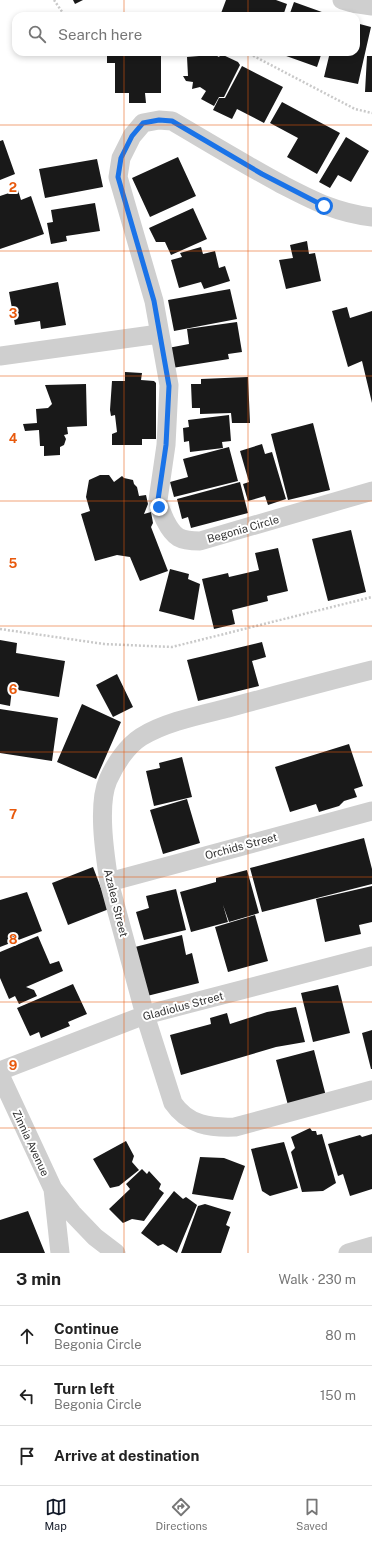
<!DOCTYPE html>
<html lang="en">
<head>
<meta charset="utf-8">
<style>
	:root { --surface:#fff; --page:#f2f2f2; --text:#222; --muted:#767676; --line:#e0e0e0; --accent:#111827 }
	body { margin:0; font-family:"Public Sans",sans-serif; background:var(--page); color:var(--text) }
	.stop { position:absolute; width:12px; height:12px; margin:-9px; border:3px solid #1a73e8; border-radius:50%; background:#fff }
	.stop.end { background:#1a73e8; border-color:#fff; box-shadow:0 1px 4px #0008 }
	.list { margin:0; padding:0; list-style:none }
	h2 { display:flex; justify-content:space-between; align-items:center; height:52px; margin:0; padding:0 16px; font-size:17px }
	h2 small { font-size:13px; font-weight:400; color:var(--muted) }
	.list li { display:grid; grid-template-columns:26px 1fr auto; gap:12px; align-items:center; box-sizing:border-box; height:60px; padding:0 16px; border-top:1px solid var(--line) }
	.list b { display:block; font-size:15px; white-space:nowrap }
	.list p { margin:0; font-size:13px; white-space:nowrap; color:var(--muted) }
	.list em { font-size:13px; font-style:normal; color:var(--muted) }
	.icon { flex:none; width:22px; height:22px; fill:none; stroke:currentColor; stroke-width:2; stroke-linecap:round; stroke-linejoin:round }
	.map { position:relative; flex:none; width:372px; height:1253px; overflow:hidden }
	.search { position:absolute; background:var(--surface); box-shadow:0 2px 6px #0003; left:12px; right:12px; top:12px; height:44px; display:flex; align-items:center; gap:10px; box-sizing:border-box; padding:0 14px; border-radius:12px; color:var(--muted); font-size:15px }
	.sheet { height:232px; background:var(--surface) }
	nav { display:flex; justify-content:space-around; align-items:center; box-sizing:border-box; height:56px; border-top:1px solid var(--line); background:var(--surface); font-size:11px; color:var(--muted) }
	nav a { display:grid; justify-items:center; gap:2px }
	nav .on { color:var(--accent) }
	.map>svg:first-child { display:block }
</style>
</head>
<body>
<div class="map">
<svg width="372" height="1253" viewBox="0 0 372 1253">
	<rect width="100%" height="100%" fill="#fff"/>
	<path fill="#191919" d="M73 0H83L75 4Z
		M226 0H276L287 4 283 16H220Z
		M294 2 333 16H289Z
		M356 23 371 27 358 84 324 77 330 52H356Z
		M107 52H161V93H145L146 103H129V93H115V63H107Z
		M275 52H322L317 67Z
		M212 53 219 57 221 54 238 62 240 65 224 97H219L214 106 201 99 206 91 200 87 192 89 193 82 186 81 183 76H188L187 57 211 55Z
		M367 56H372V92H365Z
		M242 66 283 87 264 123 237 109 232 119 213 110 219 98H225Z
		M282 102 340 133 317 174 287 157 298 138 270 123Z
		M346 137 369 151 351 182 338 175 330 188 319 182Z
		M3 140 15 174 0 180V141Z
		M178 157 196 196 150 217 132 178Z
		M97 159 103 187 45 198 39 169Z
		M18 190 21 200 31 196 44 234 0 249V196Z
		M95 203 100 231 66 236 67 241 51 244 47 223 53 222 51 210Z
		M193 208 207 239 171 255 165 242H156L149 228Z
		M307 241 309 254 315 253 321 281 286 289 279 260 293 258 290 245Z
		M201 247 203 254 215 251 219 268 225 266 230 281 204 289 201 282 179 288 171 260 182 257 180 253Z
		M58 282 66 325 41 329 40 321 15 325 9 292Z
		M230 289 237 319 174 331 168 300Z
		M347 307 350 318 372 311V403L362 361 348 367 332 311Z
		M237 322 242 352 228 354 229 359 172 368 168 348 189 344 187 329Z
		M125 372 142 373 141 380 154 381 156 383V439H142V445H112V434L117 432 115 415 111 416 110 410 112 381H125Z
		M248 377 250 423H232L231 413 200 414V408H192L191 384H201V379Z
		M86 384 87 426 67 427 68 434 64 435 66 439 64 445 60 447V455L44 456V446H40L39 430 25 431 23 424 37 423 36 409 48 408 52 404 45 385Z
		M229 415 231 441 222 442 223 448 190 452 189 441 184 442 183 428 189 427 188 420Z
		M313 423 330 490 288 500 271 434Z
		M262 444 265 454 272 452 286 499 268 505 265 496 248 501 243 484 249 482 240 451Z
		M229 447 238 481 174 497 170 482 188 477 183 459Z
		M100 475H109L114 482 122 476 124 478 133 480 134 484 137 487 139 496 146 495 148 504 144 514 151 512 153 523 151 527 168 571 140 581 130 557 117 555 95 561 81 514 90 511 86 497 89 480Z
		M240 482 248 513 191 528 188 517 182 519 177 499Z
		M351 530 366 592 328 601 312 539Z
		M278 548 288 591 267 596 268 601 232 610 235 624 214 629 202 579 228 573 229 577 259 570 255 553Z
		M170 569 189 574 188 579 200 584 194 620 159 611Z
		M0 640 17 643 16 653 65 661 59 697 12 689 10 706 0 704Z
		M262 642 266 657 252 661 259 686 198 701 187 660Z
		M117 674 133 707 113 717 96 685Z
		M82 704 121 722 96 779 57 762Z
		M0 709 58 718 52 761 0 753Z
		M349 744 363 786 354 789 357 797 344 801 339 806 319 812 316 804 290 812 275 767Z
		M182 757 192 797 154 806 146 771 160 768 159 763Z
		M187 799 200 843 163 854 150 810Z
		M364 838 372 869V884L262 912 250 868Z
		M93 867 109 909 68 925 52 883Z
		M247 870 259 913 229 922 223 905 228 922 191 932 180 892 216 882V878Z
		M372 886V922L359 925 361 934 325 942 316 899Z
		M176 889 186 930 144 940 136 912 149 908 146 896Z
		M27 892 42 931 0 947V900Z
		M255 915 268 961 228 972 215 927Z
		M182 935 186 955 192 953 199 983 147 996 135 947Z
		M38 936 50 964 59 961 63 971 26 987 34 990 37 996 19 1004 15 996 9 999 0 978V952Z
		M73 984 87 1014 68 1022 70 1026 41 1038 39 1032 30 1036 17 1008Z
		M338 985 350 1033 313 1042 301 993Z
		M296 1007 305 1042 276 1047 181 1075 170 1035 211 1024 210 1018 227 1013 230 1024 267 1012Z
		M372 1030V1069H371L362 1033Z
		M314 1050 327 1100 289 1109 276 1060Z
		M310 1128 312 1131H316L317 1135 322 1134 336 1183 323 1191 302 1192 291 1152 295 1148 291 1137Z
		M372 1134V1189L350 1196 343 1174 338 1176 328 1144 360 1135 362 1137Z
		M126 1141 134 1156 132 1162 139 1170 119 1186 110 1188 93 1159Z
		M284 1142 298 1188 270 1196 262 1191 251 1149Z
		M200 1157 224 1158 245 1166 233 1200 192 1194Z
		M142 1169 147 1174 149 1171 161 1184 159 1189 164 1193 144 1221 132 1219 123 1223 109 1209 130 1189 126 1184Z
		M174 1191 183 1199 186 1197 197 1205 177 1253 163 1244 158 1246 141 1233Z
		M205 1204 231 1212 226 1225 230 1227 221 1253H181L198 1206Z
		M28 1211 45 1253H0V1220Z"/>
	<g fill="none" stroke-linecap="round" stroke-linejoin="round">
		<path stroke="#c9c9c9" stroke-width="2.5" stroke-dasharray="2 2" stroke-linecap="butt" d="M54 0 65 16
			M246 52 355 109 372 113
			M0 629 104 644 172 647 372 597"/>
		<path stroke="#cfcfcf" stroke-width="19" d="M342 0 352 3 372 6
			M372 217C336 213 312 200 281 184 244 164 208 142 172 121L159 120 143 123 132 136 121 158 118 177 154 301 169 385 166 445 158 500C159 507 162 513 165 520 174 538 180 541 200 541L372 491
			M0 356 159 334
			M372 670C324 682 276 695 228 708 200 715 165 722 141 737 127 746 115 764 108 780 97 805 105 855 109 882L145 1015 173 1103C188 1125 210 1128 235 1127L372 1090
			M109 882 372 811
			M0 1071 145 1015 372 956
			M0 1075 53 1189 72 1213 95 1237 116 1253
			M53 1189 60 1253
			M348 1253 372 1246"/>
	</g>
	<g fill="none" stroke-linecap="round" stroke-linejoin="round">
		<path stroke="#1a73e8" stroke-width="5" d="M159 507 158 500 166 445 169 386 154 301 118 177 121 158 132 136 143 123 159 120 172 121 262 174 324 206"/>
	</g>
	<path fill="none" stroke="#e8590c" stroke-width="1" stroke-opacity="0.55" d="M124 0V16M248 0V16M124 52V1253M248 52V1253M0 125H372M0 251H372M0 376H372M0 501H372M0 626H372M0 752H372M0 877H372M0 1002H372M0 1128H372"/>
	<g text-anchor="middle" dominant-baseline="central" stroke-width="4" stroke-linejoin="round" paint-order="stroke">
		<g font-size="11" fill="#323232" stroke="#fff">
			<text transform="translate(243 529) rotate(-16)">Begonia Circle</text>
			<text transform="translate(241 846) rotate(-15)">Orchids Street</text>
			<text transform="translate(116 903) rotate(76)">Azalea Street</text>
			<text transform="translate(183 1006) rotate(-15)">Gladiolus Street</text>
			<text transform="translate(31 1143) rotate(65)">Zinnia Avenue</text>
		</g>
	</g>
	<g font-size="13" text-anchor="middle" font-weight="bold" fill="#e8590c" stroke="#fff" stroke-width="4" stroke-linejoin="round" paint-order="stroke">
		<text x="13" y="192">2</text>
		<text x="13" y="318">3</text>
		<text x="13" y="443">4</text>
		<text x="13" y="568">5</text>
		<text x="13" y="694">6</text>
		<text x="13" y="819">7</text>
		<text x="13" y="944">8</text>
		<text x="13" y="1070">9</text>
	</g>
</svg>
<div class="stop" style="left:324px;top:206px"></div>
<div class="stop end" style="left:159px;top:507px"></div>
<div class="search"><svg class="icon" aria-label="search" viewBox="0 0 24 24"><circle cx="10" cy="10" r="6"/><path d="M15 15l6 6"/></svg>Search here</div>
</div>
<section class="sheet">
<h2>3 min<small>Walk · 230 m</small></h2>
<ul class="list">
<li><svg class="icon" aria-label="ahead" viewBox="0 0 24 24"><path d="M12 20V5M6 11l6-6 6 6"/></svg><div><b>Continue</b><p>Begonia Circle</p></div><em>80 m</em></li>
<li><svg class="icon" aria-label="left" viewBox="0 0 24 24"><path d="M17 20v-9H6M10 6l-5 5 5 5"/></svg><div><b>Turn left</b><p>Begonia Circle</p></div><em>150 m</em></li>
<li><svg class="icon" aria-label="arrive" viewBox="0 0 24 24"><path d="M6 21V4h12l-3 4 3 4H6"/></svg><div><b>Arrive at destination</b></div></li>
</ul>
</section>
<nav>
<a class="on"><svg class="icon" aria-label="map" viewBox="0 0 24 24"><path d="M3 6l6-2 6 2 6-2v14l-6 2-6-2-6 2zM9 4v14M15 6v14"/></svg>Map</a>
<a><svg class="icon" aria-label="directions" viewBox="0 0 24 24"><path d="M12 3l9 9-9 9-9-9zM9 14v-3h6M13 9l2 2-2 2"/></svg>Directions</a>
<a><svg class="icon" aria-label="saved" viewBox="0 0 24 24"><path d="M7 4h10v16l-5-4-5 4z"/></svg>Saved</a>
</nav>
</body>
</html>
